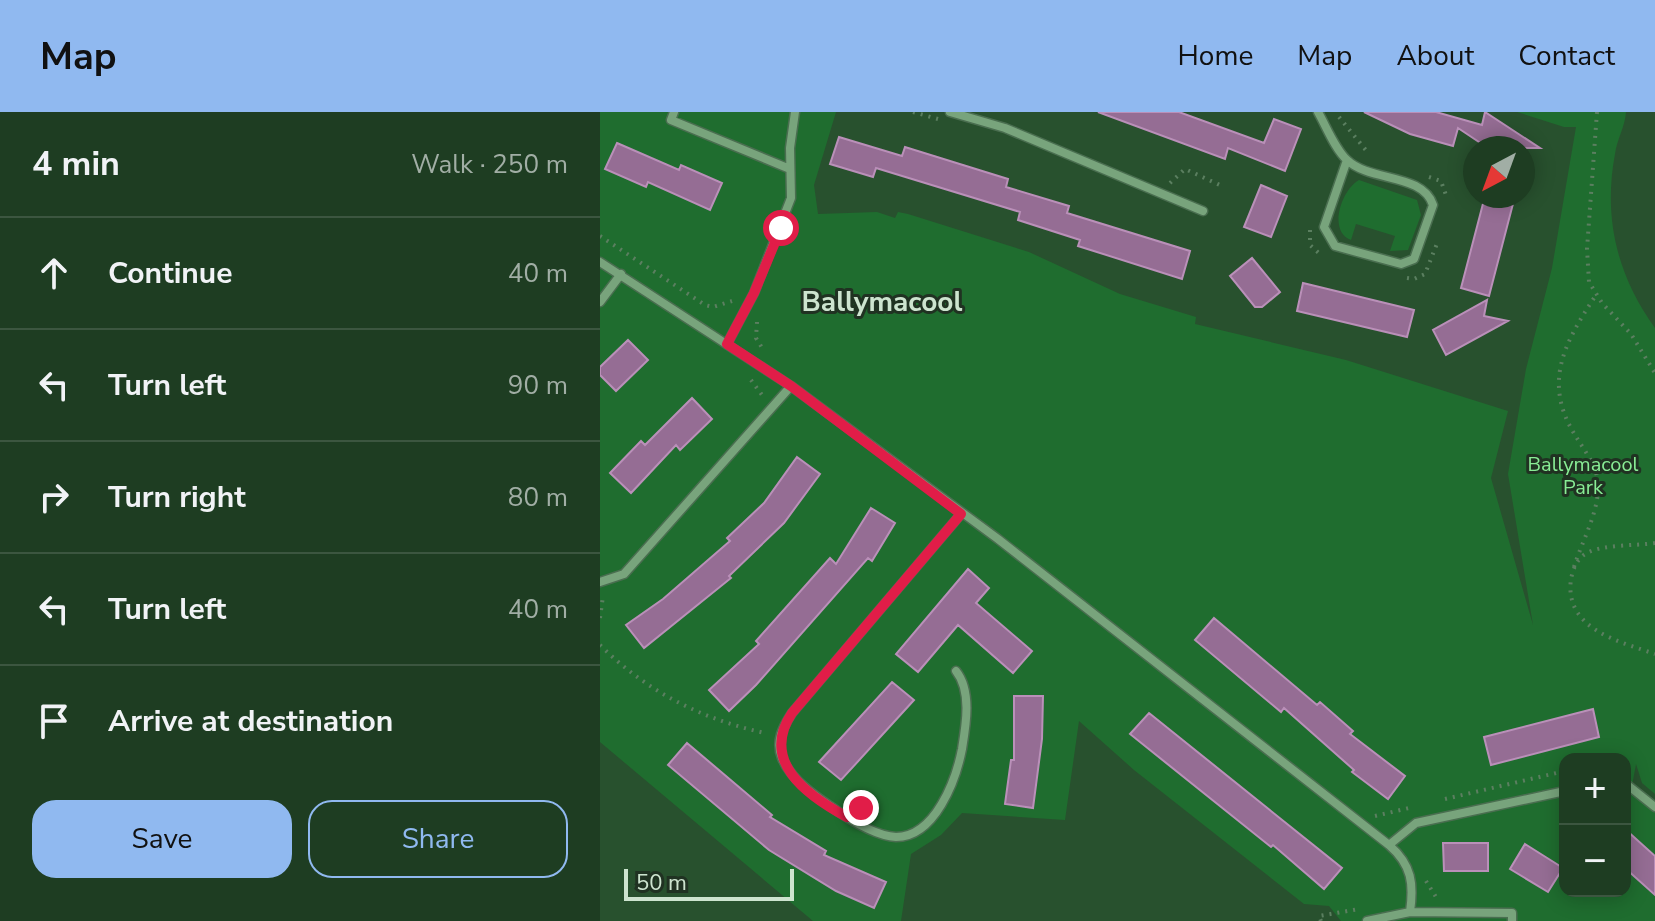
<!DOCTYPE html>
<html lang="en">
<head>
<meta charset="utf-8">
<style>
	:root { --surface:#1e3d22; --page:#26442a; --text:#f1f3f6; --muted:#a1aea5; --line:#3c5640; --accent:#90b9f0 }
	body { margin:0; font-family:"Nunito Sans",sans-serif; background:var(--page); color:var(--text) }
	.controls { position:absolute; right:24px; bottom:24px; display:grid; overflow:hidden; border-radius:16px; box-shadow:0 4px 20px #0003 }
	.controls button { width:72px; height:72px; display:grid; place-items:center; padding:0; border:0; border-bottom:2px solid var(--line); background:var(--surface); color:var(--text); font:40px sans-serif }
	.compass { position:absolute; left:863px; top:24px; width:72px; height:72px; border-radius:50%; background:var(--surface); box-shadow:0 4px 20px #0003; rotate:221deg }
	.scale { position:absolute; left:24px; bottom:20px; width:170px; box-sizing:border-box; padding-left:8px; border:4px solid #cde4cf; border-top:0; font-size:22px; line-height:28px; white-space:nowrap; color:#cde4cf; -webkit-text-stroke:6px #203222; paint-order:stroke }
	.stop { position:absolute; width:24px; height:24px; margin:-18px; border:6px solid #e11d48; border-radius:50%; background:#fff }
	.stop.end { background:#e11d48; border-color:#fff; box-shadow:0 2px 8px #0008 }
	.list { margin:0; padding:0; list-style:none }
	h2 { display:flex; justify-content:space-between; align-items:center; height:104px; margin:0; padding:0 32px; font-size:34px }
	h2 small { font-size:26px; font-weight:400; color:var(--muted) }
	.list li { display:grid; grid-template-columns:52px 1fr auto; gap:24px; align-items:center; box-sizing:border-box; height:112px; padding:0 32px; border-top:2px solid var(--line) }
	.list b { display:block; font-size:30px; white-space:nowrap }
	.list em { font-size:26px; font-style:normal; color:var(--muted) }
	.actions { display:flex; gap:16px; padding:24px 32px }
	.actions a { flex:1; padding:18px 0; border:2px solid var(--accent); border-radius:24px; text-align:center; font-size:28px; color:var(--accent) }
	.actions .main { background:var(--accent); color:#111 }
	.icon { flex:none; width:44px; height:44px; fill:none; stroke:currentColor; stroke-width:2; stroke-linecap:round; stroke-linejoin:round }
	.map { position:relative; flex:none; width:1055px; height:809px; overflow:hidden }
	header { display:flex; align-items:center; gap:48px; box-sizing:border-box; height:112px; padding:0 40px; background:var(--accent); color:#111 }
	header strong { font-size:38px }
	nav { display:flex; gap:44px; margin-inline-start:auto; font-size:28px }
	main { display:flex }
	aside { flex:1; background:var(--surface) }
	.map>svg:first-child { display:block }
</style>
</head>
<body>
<header>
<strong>Map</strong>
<nav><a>Home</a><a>Map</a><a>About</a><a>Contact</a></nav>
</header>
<main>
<aside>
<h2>4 min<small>Walk · 250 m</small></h2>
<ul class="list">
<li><svg class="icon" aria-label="ahead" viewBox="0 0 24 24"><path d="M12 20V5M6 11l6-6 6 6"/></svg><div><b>Continue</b></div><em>40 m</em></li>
<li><svg class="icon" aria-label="left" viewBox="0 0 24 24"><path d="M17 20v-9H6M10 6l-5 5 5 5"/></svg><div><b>Turn left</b></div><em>90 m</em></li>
<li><svg class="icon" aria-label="right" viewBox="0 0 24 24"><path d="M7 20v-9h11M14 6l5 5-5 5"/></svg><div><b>Turn right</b></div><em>80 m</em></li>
<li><svg class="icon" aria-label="left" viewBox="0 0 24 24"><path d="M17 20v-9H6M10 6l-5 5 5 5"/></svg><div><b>Turn left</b></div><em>40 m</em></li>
<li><svg class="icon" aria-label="arrive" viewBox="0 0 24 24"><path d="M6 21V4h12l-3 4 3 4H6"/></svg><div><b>Arrive at destination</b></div></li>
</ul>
<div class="actions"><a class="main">Save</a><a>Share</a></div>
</aside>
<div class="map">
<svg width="1055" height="809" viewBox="0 0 1055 809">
	<rect width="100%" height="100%" fill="#28512e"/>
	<path fill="#1f6d2f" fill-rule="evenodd" d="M0 0H236L214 73 218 102 277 100 295 106 298 100 308 102 429 140 520 182 596 205 595 212 746 248 908 299 891 366 933 513 908 362 926 257 952 156 976 15H964L917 0H1026C1025 15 1017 27 1015 42 1003 106 1017 163 1055 216V682L1042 671 1036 652 1032 674 1055 695V809H741L729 794 704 792 534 658 479 609 465 708 362 701 341 723 311 742 301 809H213L0 630ZM965 647H1025V779H965Z
		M759 68 817 88 821 103 808 138 790 139 795 124 756 112 751 128C727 119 742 77 759 68Z"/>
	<path fill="#956d94" stroke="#ba90b9" stroke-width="2" d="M498 0H579L664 31 674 7 701 17 685 59 628 36 625 47Z
		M764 0H836L882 13 885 0 940 36H888L858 16 853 34 810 22Z
		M239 25 302 44 305 35 408 67 406 75 469 94 467 101 590 139 582 167 478 134 480 128 418 108 420 100 276 56 273 65 230 52Z
		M17 31 79 58 81 53 122 71 110 98 48 70 46 75 5 57Z
		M661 73 687 84 671 125 644 115Z
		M885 84H915L889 184 861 176Z
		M652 146 680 180 662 195H655L630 164Z
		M703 171 814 198 807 225 697 199Z
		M887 188 884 204 908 209 846 243 833 218Z
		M28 228 48 248 16 279 0 263V255Z
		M92 286 112 307 80 338 76 333 31 381 10 361 41 329 45 333Z
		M197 345 220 362 184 411 129 464 131 466 44 536 26 513 63 487 130 429 127 426 164 391Z
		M271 396 295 411 272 449 268 446 156 573 129 599 109 578 159 532 156 529 230 446 236 452Z
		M368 457 389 476 376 491 432 539 413 561 358 513 318 560 296 542Z
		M614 506 717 593 720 590 753 619 750 622 805 664 788 687 752 660 754 658 684 596 681 600 595 528Z
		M292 570 314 588 241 668 219 650Z
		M414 584H443L442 627 433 696 405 692 411 648H414Z
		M993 597 999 625 891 653 884 625Z
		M549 601 742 756 724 777 673 733 671 735 530 622Z
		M87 631 172 703 170 705 226 739 224 743 286 770 274 796 236 779 169 738 68 653Z
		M1025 717 1055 744V783L1025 756Z
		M843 731H888V759H844Z
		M925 732 963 756 948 780 910 757Z"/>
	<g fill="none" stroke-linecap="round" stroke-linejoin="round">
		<defs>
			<path id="street" d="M74 0 71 8 190 57
				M350 0 405 16 603 99
				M718 0C726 14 735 37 747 48 770 70 823 61 833 93L814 147 801 152 735 134 724 115 747 48
				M0 150 191 274 398 427 789 733C812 753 814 772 810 800L767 809
				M0 190 21 162
				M127 232 154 181 191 86 190 36 195 0
				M0 470 24 462 191 274
				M356 559C372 579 366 613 362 637 356 668 335 725 296 725 274 724 247 706 230 694 212 682 191 667 182 646 175 629 183 615 192 601L361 402
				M1025 671 1055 695
				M789 733 816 711 965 679
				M810 800 912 801V809"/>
		</defs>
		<use href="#street" stroke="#4a6e50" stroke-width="11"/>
		<path stroke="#5b7f60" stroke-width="4" stroke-dasharray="2 6" stroke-linecap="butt" d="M313 0 338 7
			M997 0 987 137 989 170 1002 191 1031 222 1055 261
			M739 5 769 42
			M829 65 841 69 847 86
			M570 71 585 57 622 74
			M710 118V133L721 143
			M0 124 105 193 113 195 132 189
			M807 166 814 167 825 162 838 129
			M157 210 156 226 164 239
			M151 268 162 283
			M1055 431C1035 434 1004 432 987 441 977 446 973 457 971 467 964 517 1018 529 1055 542
			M974 455C982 429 999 400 998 373 998 355 984 338 975 323 942 270 965 230 996 183
			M0 506 3 484
			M0 533C46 579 101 607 165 621
			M845 687 965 659
			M775 704 809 696
			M826 769 836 785
			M721 809 719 804 759 797"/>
		<use href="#street" stroke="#78a47c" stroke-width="8"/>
	</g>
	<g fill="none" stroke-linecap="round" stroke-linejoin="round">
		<path stroke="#e11d48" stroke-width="10" d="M181 116 154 181 127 232 191 274 361 402 192 601C160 649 206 683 247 705L261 696"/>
	</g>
	<g text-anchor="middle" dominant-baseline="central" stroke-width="6" stroke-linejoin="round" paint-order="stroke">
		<g font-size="20" fill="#89ed95" stroke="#203222">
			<text x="983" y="352">Ballymacool<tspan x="983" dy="23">Park</tspan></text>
		</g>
		<g font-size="28" font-weight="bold" fill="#cde4cf" stroke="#203222">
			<text x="282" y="190">Ballymacool</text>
		</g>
	</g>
</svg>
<div class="controls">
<button>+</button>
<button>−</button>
</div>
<svg class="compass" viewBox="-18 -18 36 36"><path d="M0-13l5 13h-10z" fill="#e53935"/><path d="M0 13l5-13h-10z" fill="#a1aea5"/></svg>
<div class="scale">50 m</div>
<div class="stop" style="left:181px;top:116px"></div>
<div class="stop end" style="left:261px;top:696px"></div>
</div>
</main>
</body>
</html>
